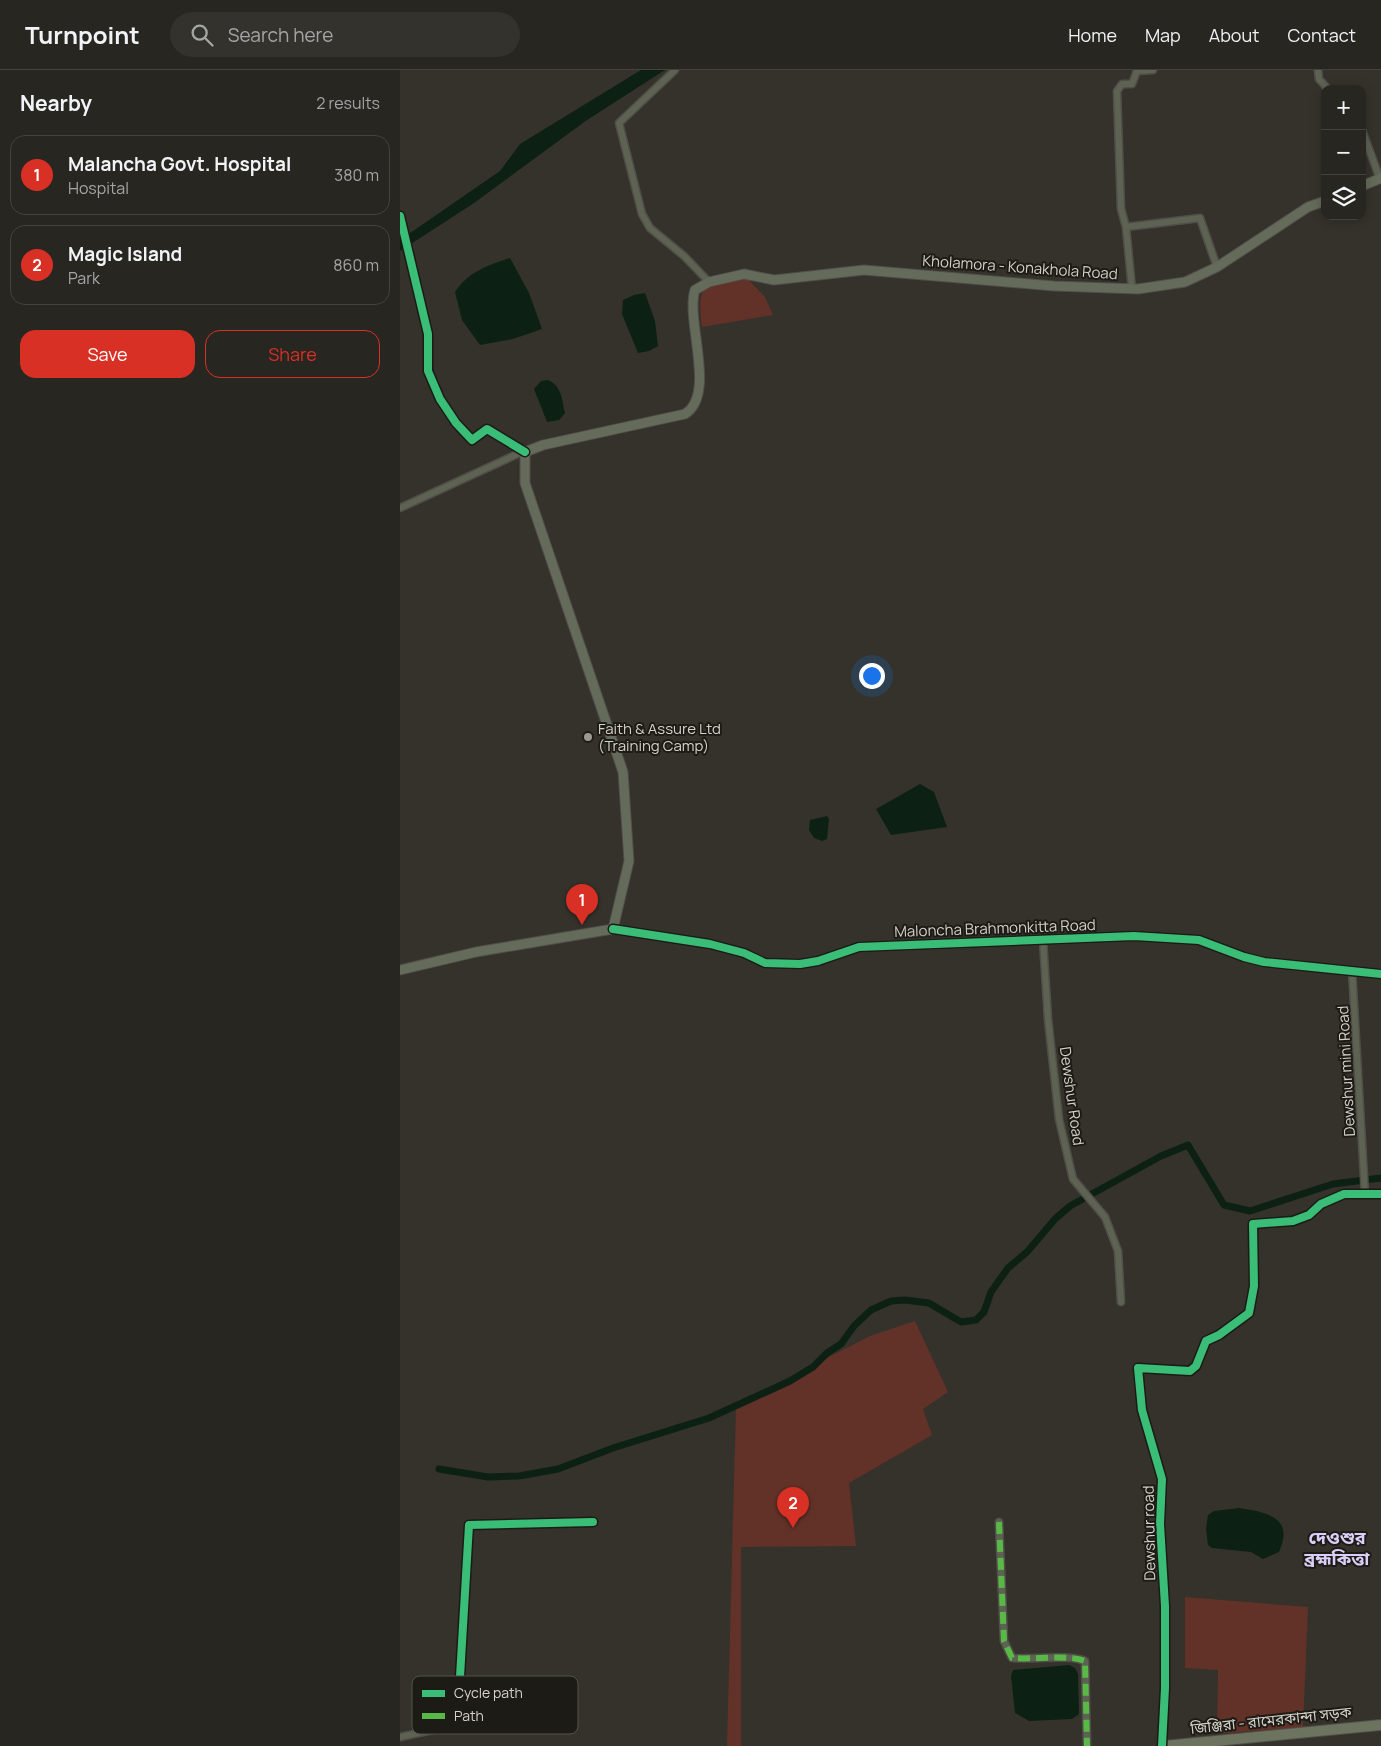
<!DOCTYPE html>
<html lang="en">
<head>
<meta charset="utf-8">
<style>
	:root { --surface:#272620; --page:#33322d; --text:#f1f3f6; --muted:#a4a5a5; --line:#43433e; --accent:#d93025 }
	body { margin:0; font-family:Manrope,"Noto Sans Bengali",sans-serif; background:var(--page); color:var(--text) }
	.controls { position:absolute; right:15px; top:15px; display:grid; overflow:hidden; border-radius:10px; box-shadow:0 2px 12px #0003 }
	.controls button { width:45px; height:45px; display:grid; place-items:center; padding:0; border:0; border-bottom:1px solid var(--line); background:var(--surface); color:var(--text); font:25px sans-serif }
	.you { position:absolute; left:471px; top:605px; width:18px; height:18px; margin:-12px; border:4px solid #fff; border-radius:50%; background:#1a73e8; box-shadow:0 0 0 8px #1a73e833 }
	.badge { display:grid; place-items:center; width:32px; height:32px; border-radius:50%; background:var(--accent); color:#fff; font-size:16px; font-weight:700 }
	.pin { position:absolute; translate:-50% -41px; filter:drop-shadow(0 1px 2px #0008) }
	.pin::after { content:''; position:absolute; top:26px; width:18px; height:15px; background:inherit; clip-path:polygon(0 0,100% 0,50% 100%) }
	.list { margin:0; padding:0; list-style:none }
	h2 { display:flex; justify-content:space-between; align-items:center; height:65px; margin:0; padding:0 20px; font-size:21px }
	h2 small { font-size:16px; font-weight:400; color:var(--muted) }
	.list li { display:grid; grid-template-columns:32px 1fr auto; gap:15px; align-items:center; box-sizing:border-box; height:80px; margin:0 10px 10px; padding:0 10px; border:1px solid var(--line); border-radius:15px }
	.list b { display:block; font-size:19px; white-space:nowrap }
	.list p { margin:0; font-size:16px; white-space:nowrap; color:var(--muted) }
	.list em { font-size:16px; font-style:normal; color:var(--muted) }
	.actions { display:flex; gap:10px; padding:15px 20px }
	.actions a { flex:1; padding:11px 0; border:1px solid var(--accent); border-radius:15px; text-align:center; font-size:18px; color:var(--accent) }
	.actions .main { background:var(--accent); color:#fff }
	.icon { flex:none; width:28px; height:28px; fill:none; stroke:currentColor; stroke-width:2; stroke-linecap:round; stroke-linejoin:round }
	.map { position:relative; flex:none; width:981px; height:1676px; overflow:hidden }
	header { display:flex; align-items:center; gap:30px; box-sizing:border-box; height:70px; padding:0 25px; background:var(--surface); border-bottom:1px solid var(--line) }
	header strong { font-size:24px }
	nav { display:flex; gap:28px; margin-inline-start:auto; font-size:18px }
	.search { width:350px; height:45px; background:var(--page); display:flex; align-items:center; gap:12px; box-sizing:border-box; padding:0 18px; border-radius:28px; color:var(--muted); font-size:19px }
	main { display:flex }
	aside { flex:1; background:var(--surface) }
	.map>svg:first-child { display:block }
</style>
</head>
<body>
<header>
<strong>Turnpoint</strong>
<div class="search"><svg class="icon" aria-label="search" viewBox="0 0 24 24"><circle cx="10" cy="10" r="6"/><path d="M15 15l6 6"/></svg>Search here</div>
<nav><a>Home</a><a>Map</a><a>About</a><a>Contact</a></nav>
</header>
<main>
<aside>
<h2>Nearby<small>2 results</small></h2>
<ul class="list">
<li><span class="badge">1</span><div><b>Malancha Govt. Hospital</b><p>Hospital</p></div><em>380 m</em></li>
<li><span class="badge">2</span><div><b>Magic Island</b><p>Park</p></div><em>860 m</em></li>
</ul>
<div class="actions"><a class="main">Save</a><a>Share</a></div>
</aside>
<div class="map">
<svg width="981" height="1676" viewBox="0 0 981 1676">
	<rect width="100%" height="100%" fill="#34322b"/>
	<path fill="#623228" d="M344 205 365 227 373 245 302 257C296 212 304 214 344 205Z
		M515 1251 548 1322 523 1339 532 1365 449 1413 456 1476 341 1477V1676H327L336 1338 400 1307 429 1287 470 1266Z
		M785 1527 908 1537 903 1657 817 1664 818 1600 785 1598Z"/>
	<path fill="#0c2114" d="M241 0H265L187 50 74 133 0 181V170L100 101 120 74Z
		M110 188 129 223 142 259 113 269 80 275 62 250 55 222C68 202 88 195 110 188Z
		M245 223 255 251 258 276 249 281 238 283 222 244 223 230 234 225Z
		M148 310C162 316 162 330 165 343L159 350 147 352 134 319 141 311Z
		M520 714 534 722 547 757 491 765 476 739Z
		M427 746 429 749 427 769 422 771 414 768 409 760 410 750Z
		M839 1438C866 1442 895 1447 879 1482L863 1489 851 1482 812 1478 808 1475 806 1459 808 1445 814 1441Z
		M669 1595 675 1598 678 1604 679 1644 672 1649 629 1651 615 1643 611 1606 613 1600Z"/>
	<g fill="none" stroke-linecap="round" stroke-linejoin="round">
		<path stroke="#0c2114" stroke-width="7" d="M39 1399 88 1407 119 1406 158 1399 213 1378 309 1348 390 1311 413 1297 427 1283 441 1274 454 1256 471 1240 491 1231 505 1230 529 1233 561 1252 576 1250 584 1242 591 1222 608 1198 627 1182 655 1149 670 1136 761 1086 788 1075 824 1135 850 1141 933 1114 981 1108"/>
		<defs>
			<path id="street" d="M275 0 219 53 242 144 250 158 284 186 309 212
				M918 0 919 9 928 19
				M962 60 980 109
				M0 146 28 264V301L40 329 56 353 72 370 87 359 125 382
				M726 157 721 139 717 21 722 14H732L737 1 753 0
				M732 219 726 157 800 148 817 197
				M0 438 124 381
				M643 870 648 949 659 1049 673 1109 705 1147 718 1181 721 1232
				M952 900 965 1124
				M599 1452 604 1571 612 1588C633 1590 668 1584 685 1591L687 1676
				M57 1657 69 1455 193 1452
				M0 1667 115 1642 169 1621
				M762 1676 765 1618V1536L760 1454 762 1409 742 1340 738 1298 790 1301 796 1296 806 1271 819 1265 849 1243 854 1216 853 1154 893 1151 909 1145 921 1134 944 1124H981"/>
			<path id="secondary" d="M962 116 981 108
				M213 859 310 874 344 883 365 893 400 894 418 891 459 877 734 866 799 870 844 887 864 892 981 904
				M0 900 76 882 213 859 229 791 223 702 125 413V382L143 375 285 344C317 324 285 250 295 220L309 212 344 204 374 210 464 200 654 216 738 219 785 212 817 197 908 137 925 131"/>
			<path id="primary" d="M764 1676 981 1655"/>
		</defs>
		<use href="#street" stroke="#504e48" stroke-width="9"/>
		<use href="#secondary" stroke="#504e48" stroke-width="11"/>
		<use href="#primary" stroke="#504e48" stroke-width="12"/>
		<use href="#street" stroke="#5d6253" stroke-width="6"/>
		<use href="#secondary" stroke="#656b5a" stroke-width="9"/>
		<use href="#primary" stroke="#6c735e" stroke-width="10"/>
		<path stroke="#58b947" stroke-width="6" stroke-dasharray="12 6" stroke-linecap="butt" d="M599 1452 604 1571 612 1588C633 1590 668 1584 685 1591L687 1676"/>
		<defs>
			<path id="cycleway" d="M0 146 28 264V301L40 329 56 353 72 370 87 359 125 382
				M213 859 310 874 344 883 365 893 400 894 418 891 459 877 734 866 799 870 844 887 864 892 981 904
				M57 1657 69 1455 193 1452
				M762 1676 765 1618V1536L760 1454 762 1409 742 1340 738 1298 790 1301 796 1296 806 1271 819 1265 849 1243 854 1216 853 1154 893 1151 909 1145 921 1134 944 1124H981"/>
		</defs>
		<use href="#cycleway" stroke="#1d1b16" stroke-width="11"/>
		<use href="#cycleway" stroke="#3abd76" stroke-width="8"/>
	</g>
	<circle fill="#9b9992" stroke="#1d1b16" stroke-width="2" cx="188" cy="667" r="5"/>
	<g text-anchor="middle" dominant-baseline="central" stroke-width="4" stroke-linejoin="round" paint-order="stroke">
		<g font-size="15" fill="#d3d1c9" stroke="#1d1b16">
			<text transform="translate(620 197) rotate(4)">Kholamora - Konakhola Road</text>
			<text transform="translate(595 858) rotate(-2)">Maloncha Brahmonkitta Road</text>
			<text transform="translate(946 1001) rotate(-93)">Dewshur mini Road</text>
			<text transform="translate(672 1026) rotate(82)">Dewshur Road</text>
			<text transform="translate(749 1463) rotate(-91)">Dewshur road</text>
			<text transform="translate(871 1650) rotate(-6)">জিঞ্জিরা - রামেরকান্দা সড়ক</text>
		</g>
		<g font-size="15" fill="#d3d1c9" stroke="#1d1b16" text-anchor="start">
			<text x="198" y="658">Faith &amp; Assure Ltd<tspan x="198" dy="17">(Training Camp)</tspan></text>
		</g>
		<g font-size="18" font-weight="bold" fill="#dbcef9" stroke="#1d1b16">
			<text x="937" y="1467">দেওশুর<tspan x="937" dy="21">ব্রহ্মকিত্তা</tspan></text>
		</g>
	</g>
	<rect x="12" y="1606" width="166" height="58" rx="8" fill="#1d1b16" stroke="#54524c" stroke-width="1"/>
	<rect x="22" y="1620" width="23" height="7" fill="#3abd76"/>
	<rect x="22" y="1643" width="23" height="6" fill="#58b947"/>
	<g font-size="14" fill="#d3d1c9">
		<text x="54" y="1628">Cycle path</text>
		<text x="54" y="1651">Path</text>
	</g>
</svg>
<div class="controls">
<button>+</button>
<button>−</button>
<button><svg class="icon" aria-label="layers" viewBox="0 0 24 24"><path d="M12 4l9 5-9 5-9-5zM3 14l9 5 9-5"/></svg></button>
</div>
<div class="you"></div>
<div class="pin badge" style="left:182px;top:855px">1</div>
<div class="pin badge" style="left:393px;top:1458px">2</div>
</div>
</main>
</body>
</html>
